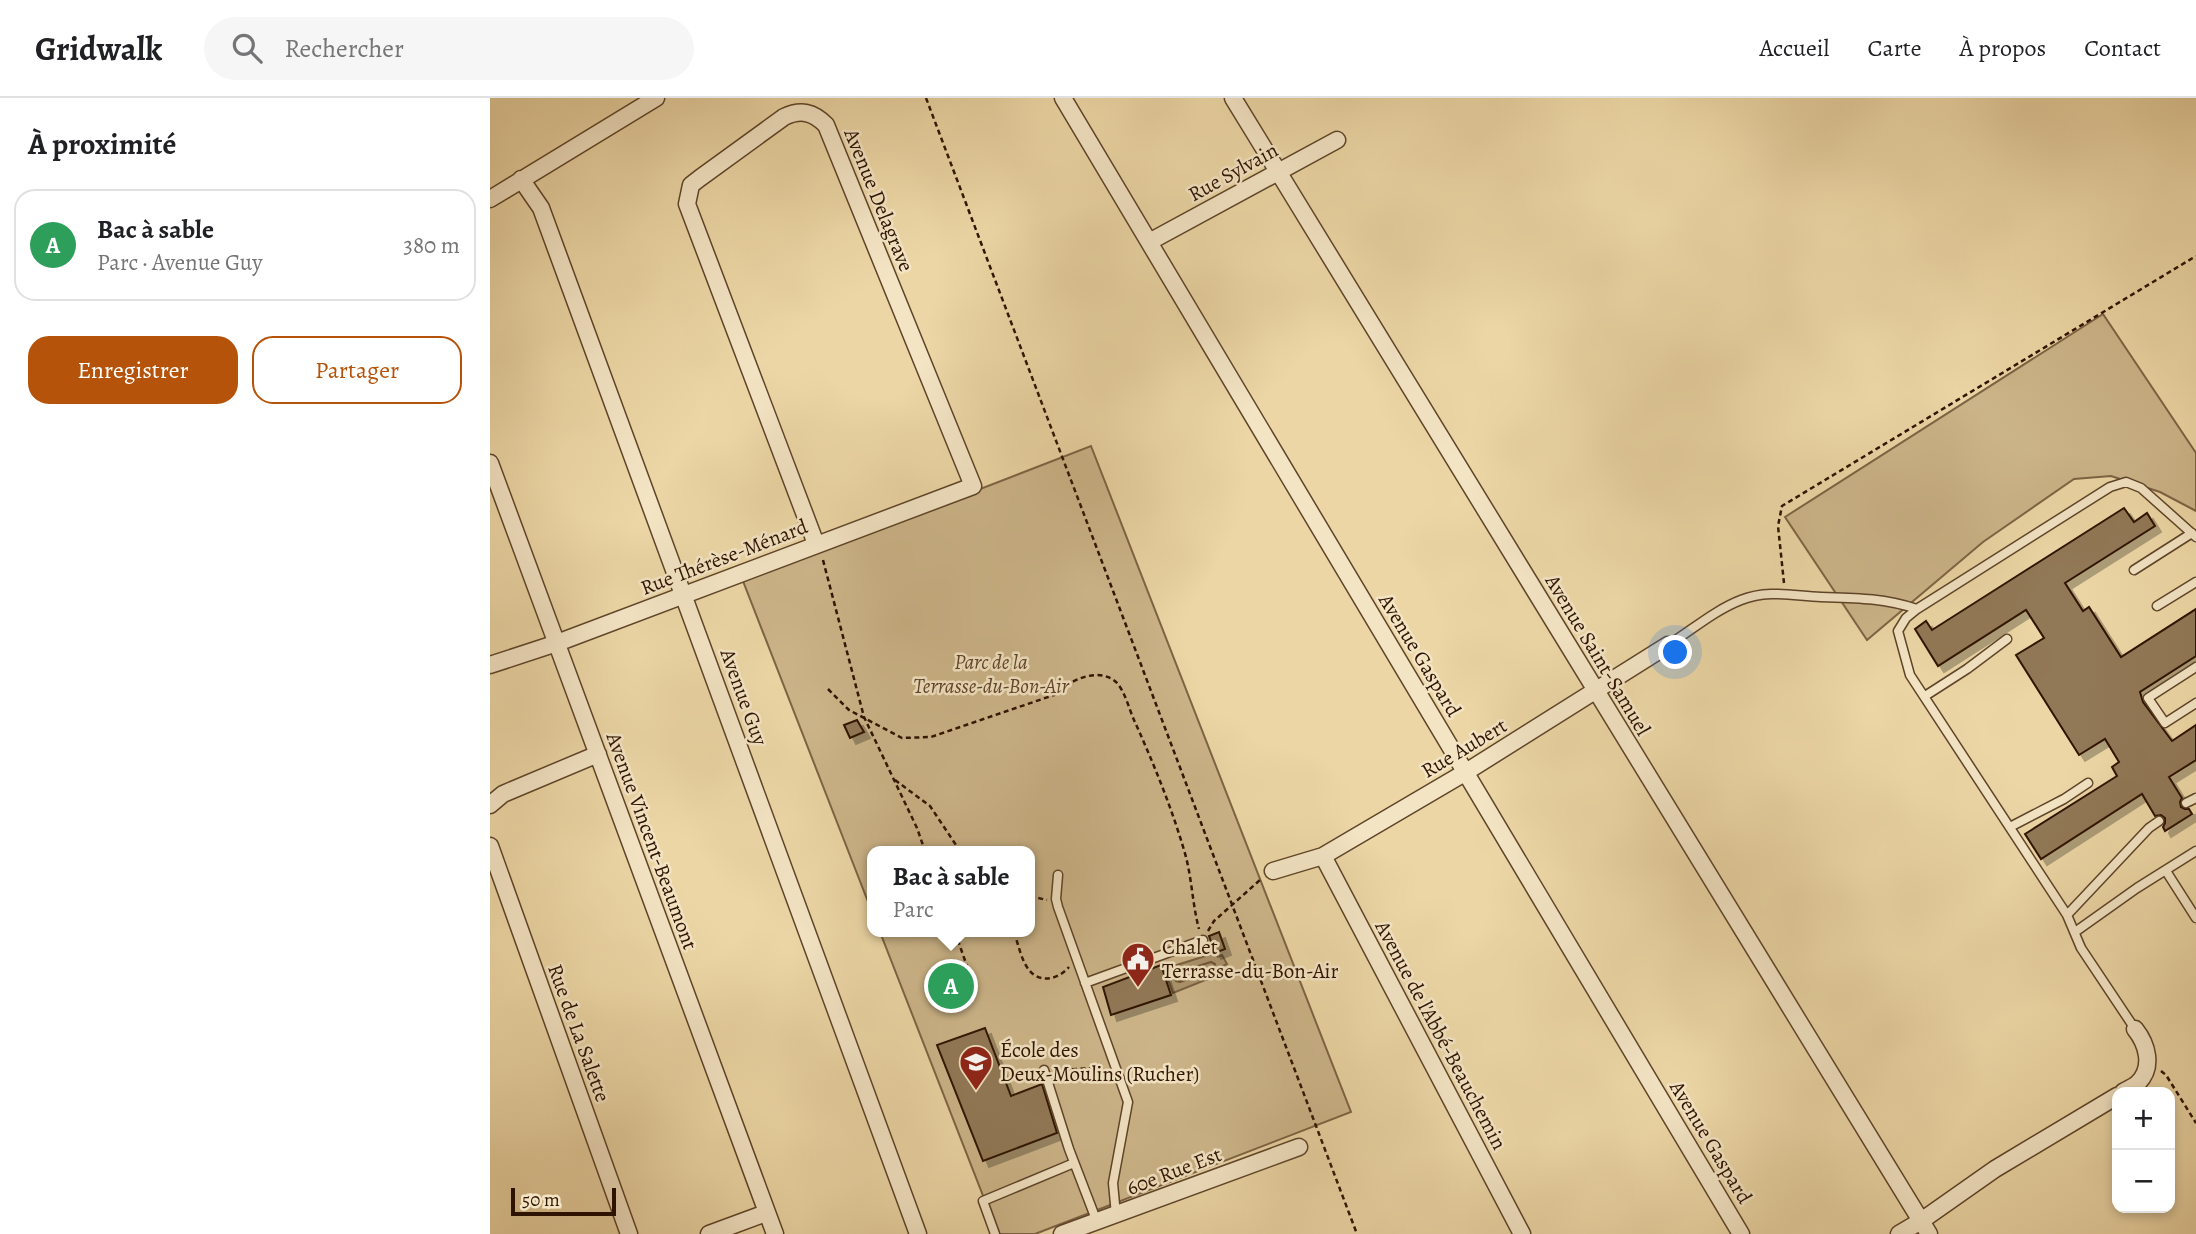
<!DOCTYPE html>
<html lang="fr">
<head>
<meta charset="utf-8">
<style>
	:root { --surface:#fff; --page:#f6f6f6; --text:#202124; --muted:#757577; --line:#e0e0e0; --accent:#b45309 }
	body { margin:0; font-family:Alegreya,serif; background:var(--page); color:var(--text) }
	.controls { position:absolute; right:21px; bottom:21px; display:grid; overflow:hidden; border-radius:14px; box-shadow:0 4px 10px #0003 }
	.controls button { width:63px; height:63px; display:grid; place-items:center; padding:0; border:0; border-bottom:2px solid var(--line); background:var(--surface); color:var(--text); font:35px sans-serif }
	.scale { position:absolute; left:21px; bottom:18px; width:105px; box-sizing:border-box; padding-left:7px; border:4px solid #2e1300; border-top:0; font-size:19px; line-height:24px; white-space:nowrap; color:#2e1300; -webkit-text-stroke:5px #f3e4c4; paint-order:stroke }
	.you { position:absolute; left:1186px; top:555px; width:24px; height:24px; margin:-18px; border:5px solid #fff; border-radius:50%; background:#1a73e8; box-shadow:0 0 0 10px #1a73e833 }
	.badge { display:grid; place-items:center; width:46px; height:46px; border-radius:50%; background:var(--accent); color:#fff; font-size:23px; font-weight:700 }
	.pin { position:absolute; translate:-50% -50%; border:4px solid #fff; box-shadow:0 2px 7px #0006 }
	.popup { position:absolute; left:377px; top:748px; width:168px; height:91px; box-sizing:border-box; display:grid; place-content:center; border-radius:14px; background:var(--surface); filter:drop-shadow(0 2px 5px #0005); font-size:23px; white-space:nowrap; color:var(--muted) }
	.popup b { font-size:26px; color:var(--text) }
	.popup::after { content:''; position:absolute; left:50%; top:100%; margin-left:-14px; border:14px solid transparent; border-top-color:var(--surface) }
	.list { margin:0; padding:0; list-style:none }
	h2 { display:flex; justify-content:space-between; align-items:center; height:91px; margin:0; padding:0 28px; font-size:30px }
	h2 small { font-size:23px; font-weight:400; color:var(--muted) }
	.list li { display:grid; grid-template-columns:46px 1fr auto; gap:21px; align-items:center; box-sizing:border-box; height:112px; margin:0 14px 14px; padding:0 14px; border:2px solid var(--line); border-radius:21px }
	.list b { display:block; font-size:26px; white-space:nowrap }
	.list p { margin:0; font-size:23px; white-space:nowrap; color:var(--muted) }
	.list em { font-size:23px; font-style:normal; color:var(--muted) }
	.actions { display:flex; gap:14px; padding:21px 28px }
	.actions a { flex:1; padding:16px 0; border:2px solid var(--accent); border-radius:21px; text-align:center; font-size:24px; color:var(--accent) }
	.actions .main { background:var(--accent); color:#fff }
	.icon { flex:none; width:38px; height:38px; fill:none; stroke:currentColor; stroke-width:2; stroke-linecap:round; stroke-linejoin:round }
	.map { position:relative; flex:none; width:1706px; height:1136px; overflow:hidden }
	header { display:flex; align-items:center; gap:42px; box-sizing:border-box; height:98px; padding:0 35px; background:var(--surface); border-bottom:2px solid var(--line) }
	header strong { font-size:33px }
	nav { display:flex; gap:38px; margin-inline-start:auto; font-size:24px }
	.search { width:490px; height:63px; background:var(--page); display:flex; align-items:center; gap:18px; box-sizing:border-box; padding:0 24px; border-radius:38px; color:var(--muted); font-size:26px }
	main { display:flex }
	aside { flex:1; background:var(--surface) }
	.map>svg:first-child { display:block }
</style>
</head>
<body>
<header>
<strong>Gridwalk</strong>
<div class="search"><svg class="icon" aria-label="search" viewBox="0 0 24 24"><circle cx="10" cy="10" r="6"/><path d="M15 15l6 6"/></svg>Rechercher</div>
<nav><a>Accueil</a><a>Carte</a><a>À propos</a><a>Contact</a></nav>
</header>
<main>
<aside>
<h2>À proximité<small></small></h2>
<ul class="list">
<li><span class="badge" style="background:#2e9e5b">A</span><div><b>Bac à sable</b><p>Parc · Avenue Guy</p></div><em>380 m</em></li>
</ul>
<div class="actions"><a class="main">Enregistrer</a><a>Partager</a></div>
</aside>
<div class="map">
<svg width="1706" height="1136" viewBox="0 0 1706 1136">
	<defs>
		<filter id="shadow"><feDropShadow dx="6" dy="6" stdDeviation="0" flood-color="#0004"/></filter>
	</defs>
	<rect width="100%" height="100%" fill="#ecd6a5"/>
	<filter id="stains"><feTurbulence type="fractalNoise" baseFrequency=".00286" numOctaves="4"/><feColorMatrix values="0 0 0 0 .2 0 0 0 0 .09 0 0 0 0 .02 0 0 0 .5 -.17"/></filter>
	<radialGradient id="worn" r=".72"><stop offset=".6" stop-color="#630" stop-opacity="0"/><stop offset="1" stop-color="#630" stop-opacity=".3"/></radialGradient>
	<path fill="#ccb589" stroke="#7d6444" stroke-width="2" d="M1613 216 1706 355V413L1670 394 1621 378 1584 381 1493 444 1377 542 1295 419Z
		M601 348 861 1014 545 1136H508L390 834H540V753H382V814L253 483Z"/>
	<path fill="#ab946d" stroke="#796041" stroke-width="2" d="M725 855 728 859 732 857 737 866 731 869 733 875 683 895 674 871Z"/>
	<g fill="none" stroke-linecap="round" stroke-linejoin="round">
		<path stroke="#6c5436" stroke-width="2" d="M721 864 725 866 723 872 690 884 686 883 684 878 686 875Z"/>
	</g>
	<path fill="#917856" stroke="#2e1300" stroke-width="2" filter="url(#shadow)" d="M1634 410 1644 424 1657 415 1665 428 1575 485 1593 513 1599 509 1631 559 1706 511V558L1650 594 1653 604 1682 643 1706 627V662L1679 679 1692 700 1690 704 1691 709 1695 711H1699L1702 716 1675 733 1673 729 1675 725V720L1671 717 1665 718 1652 696 1551 761 1535 736 1627 678 1622 669 1629 664 1615 641 1589 657 1526 557 1554 540 1536 512 1448 568 1425 531 1436 523 1442 532Z
		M367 622 374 634 360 640 354 627Z
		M729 834 735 851 725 855 719 838Z
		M671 867 681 897 621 917 613 889Z
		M495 930 521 998 552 986 567 1035 493 1063 447 947Z"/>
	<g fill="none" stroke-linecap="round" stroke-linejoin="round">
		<defs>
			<path id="lane" d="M1644 472 1702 435
				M1667 508 1706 484
				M1178 547C1202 532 1225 512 1251 502 1278 491 1304 498 1331 499 1366 500 1393 500 1427 511
				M1706 569 1658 600 1675 625 1706 605
				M1435 598 1477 571 1517 541
				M1696 705 1706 700
				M1520 729 1574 701 1598 685
				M1676 773 1706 820
				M568 777 566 801 568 809 638 1004 623 1085 626 1117
				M1577 817 1659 730 1669 723
				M1585 834 1647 790 1706 753
				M595 885 713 842
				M1645 931 1591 850 1577 817 1420 577 1408 533 1416 520 1427 511 1620 389 1636 384 1651 390 1706 439
				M554 972 579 1051 607 1124
				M505 1136 493 1103 584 1065"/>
			<path id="street" d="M573 0 1251 1136
				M743 0 1439 1136
				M31 81 51 110 428 1136
				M0 101 166 0
				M659 144 847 42
				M0 365 285 1136
				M0 567 67 545 483 388 336 27C323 14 311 11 294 19L210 80 201 87 197 106 326 446
				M0 707 13 696 108 656
				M0 748 139 1136
				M833 758 1032 1136
				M783 773 833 758 976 674 1178 547
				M1633 994C1638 991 1644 989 1648 985 1664 969 1657 946 1645 931
				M219 1136 276 1115
				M572 1136 809 1049
				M1409 1136 1431 1123 1505 1071 1627 998"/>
		</defs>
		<use href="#lane" stroke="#5e4429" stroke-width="11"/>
		<use href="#street" stroke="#5e4429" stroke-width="19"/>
		<path stroke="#2e1300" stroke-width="2.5" stroke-dasharray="5 3.5" stroke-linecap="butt" d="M436 0 867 1136
			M333 462 374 619 427 730 435 753
			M1294 485 1288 428 1292 408 1706 158
			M338 591 359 612 412 640 441 639 564 597C578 583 608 568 626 584 635 593 639 611 644 622 663 664 681 708 694 752 702 778 702 805 709 831
			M405 682 440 708 470 753
			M540 798 557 802
			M718 833 724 823 770 782
			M465 834 485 891
			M524 834C528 845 531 862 539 872 550 886 569 881 579 869
			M565 972 607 970 613 965
			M1671 973 1676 977 1706 1025"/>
		<use href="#lane" stroke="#f3e4c4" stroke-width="8"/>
		<use href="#street" stroke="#f3e4c4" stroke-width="16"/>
	</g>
	<defs>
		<symbol id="civic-pin" viewBox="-11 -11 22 30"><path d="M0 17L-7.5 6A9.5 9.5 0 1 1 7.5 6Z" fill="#8f2418" stroke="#f3e4c4"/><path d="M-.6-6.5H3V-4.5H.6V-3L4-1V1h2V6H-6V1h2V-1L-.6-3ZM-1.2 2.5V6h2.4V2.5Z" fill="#fff"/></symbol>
		<symbol id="school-pin" viewBox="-11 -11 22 30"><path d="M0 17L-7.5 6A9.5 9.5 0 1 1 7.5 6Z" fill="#8f2418" stroke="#f3e4c4"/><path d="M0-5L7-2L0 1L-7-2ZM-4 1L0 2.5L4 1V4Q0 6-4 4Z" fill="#fff"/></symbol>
	</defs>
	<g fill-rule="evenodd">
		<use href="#civic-pin" x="629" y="842" width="38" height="52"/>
		<use href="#school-pin" x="467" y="945" width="38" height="52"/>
	</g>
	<g text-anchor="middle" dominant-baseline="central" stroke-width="5" stroke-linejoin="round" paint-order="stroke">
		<g font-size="21" fill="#2e1300" stroke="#f3e4c4">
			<text transform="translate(743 74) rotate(-29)">Rue Sylvain</text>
			<text transform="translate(389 102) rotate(68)">Avenue Delagrave</text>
			<text transform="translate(234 459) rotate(-21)">Rue Thérèse-Ménard</text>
			<text transform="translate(930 557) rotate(59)">Avenue Gaspard</text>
			<text transform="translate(1108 557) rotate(59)">Avenue Saint-Samuel</text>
			<text transform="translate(254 599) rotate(70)">Avenue Guy</text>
			<text transform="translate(974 650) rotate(-31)">Rue Aubert</text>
			<text transform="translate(162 743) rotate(70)">Avenue Vincent-Beaumont</text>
			<text transform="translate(89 935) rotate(70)">Rue de La Salette</text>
			<text transform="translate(951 937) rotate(62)">Avenue de l'Abbé-Beauchemin</text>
			<text transform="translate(1221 1044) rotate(59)">Avenue Gaspard</text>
			<text transform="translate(684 1073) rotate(-21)">60e Rue Est</text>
		</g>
		<g font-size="21" font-style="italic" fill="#5d4429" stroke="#f3e4c4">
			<text x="501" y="564">Parc de la<tspan x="501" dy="24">Terrasse-du-Bon-Air</tspan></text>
		</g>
		<g font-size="21" fill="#2e1300" stroke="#f3e4c4" text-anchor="start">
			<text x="672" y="849">Chalet<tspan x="672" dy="24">Terrasse-du-Bon-Air</tspan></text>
			<text x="510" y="952">École des<tspan x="510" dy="24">Deux-Moulins (Rucher)</tspan></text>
		</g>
	</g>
	<rect width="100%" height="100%" filter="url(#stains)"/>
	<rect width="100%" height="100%" fill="url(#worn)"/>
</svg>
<div class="controls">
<button>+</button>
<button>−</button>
</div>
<div class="scale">50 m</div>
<div class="you"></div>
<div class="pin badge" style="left:461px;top:888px;background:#2e9e5b">A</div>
<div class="popup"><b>Bac à sable</b>Parc</div>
</div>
</main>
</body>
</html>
